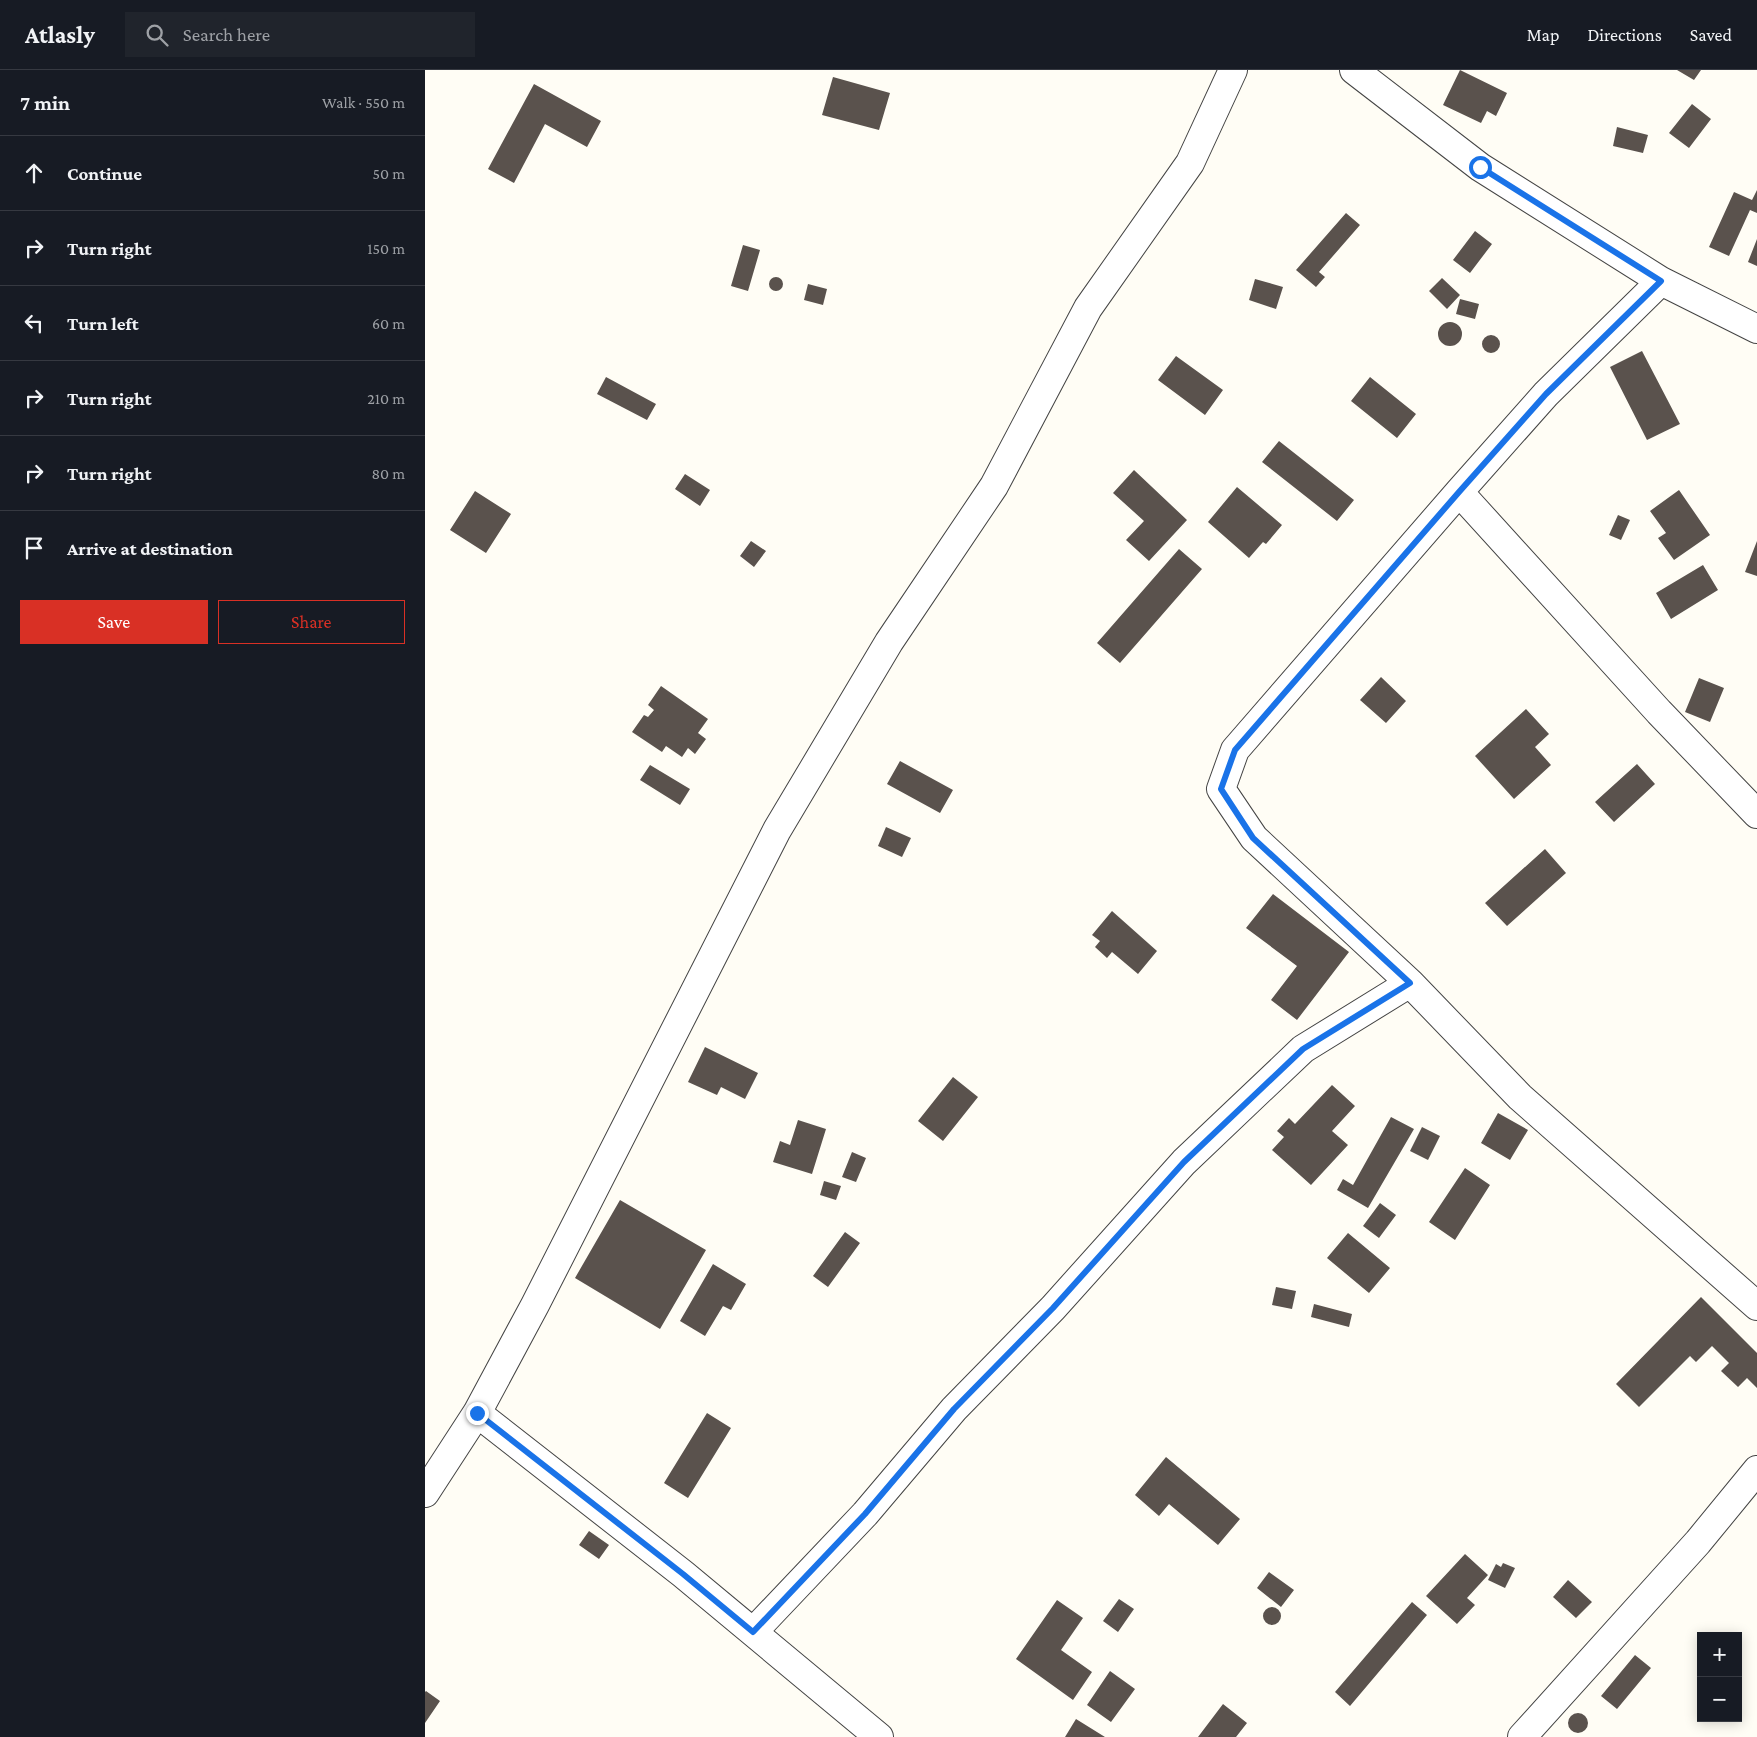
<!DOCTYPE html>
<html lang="en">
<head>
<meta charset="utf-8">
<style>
	:root { --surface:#171b24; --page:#20242c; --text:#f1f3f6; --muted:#9ea1a6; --line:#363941; --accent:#d93025 }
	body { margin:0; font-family:"Crimson Pro",serif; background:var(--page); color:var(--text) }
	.controls { position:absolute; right:15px; bottom:15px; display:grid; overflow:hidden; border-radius:0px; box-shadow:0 2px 12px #0003 }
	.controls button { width:45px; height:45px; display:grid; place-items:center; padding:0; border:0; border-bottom:1px solid var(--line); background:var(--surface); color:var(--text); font:25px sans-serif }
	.stop { position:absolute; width:15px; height:15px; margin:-11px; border:4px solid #1a73e8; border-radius:50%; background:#fff }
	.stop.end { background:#1a73e8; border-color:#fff; box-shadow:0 1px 5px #0008 }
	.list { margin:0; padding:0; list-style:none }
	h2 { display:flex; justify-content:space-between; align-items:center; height:65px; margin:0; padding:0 20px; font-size:21px }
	h2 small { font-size:16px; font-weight:400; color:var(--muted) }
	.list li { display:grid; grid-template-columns:32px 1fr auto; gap:15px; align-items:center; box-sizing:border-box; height:75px; padding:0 20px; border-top:1px solid var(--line) }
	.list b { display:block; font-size:19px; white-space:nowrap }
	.list em { font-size:16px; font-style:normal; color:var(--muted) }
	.actions { display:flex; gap:10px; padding:15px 20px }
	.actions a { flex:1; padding:11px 0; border:1px solid var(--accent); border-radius:0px; text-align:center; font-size:18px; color:var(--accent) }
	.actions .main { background:var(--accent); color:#fff }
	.icon { flex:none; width:28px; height:28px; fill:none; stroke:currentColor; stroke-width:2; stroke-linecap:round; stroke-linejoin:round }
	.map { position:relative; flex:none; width:1332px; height:1667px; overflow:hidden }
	header { display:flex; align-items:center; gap:30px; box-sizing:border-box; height:70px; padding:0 25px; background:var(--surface); border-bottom:1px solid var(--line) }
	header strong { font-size:24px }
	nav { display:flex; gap:28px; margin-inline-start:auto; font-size:18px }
	.search { width:350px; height:45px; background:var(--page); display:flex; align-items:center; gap:12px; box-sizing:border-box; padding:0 18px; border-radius:0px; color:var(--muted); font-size:19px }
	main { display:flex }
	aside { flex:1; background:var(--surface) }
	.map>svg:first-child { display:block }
</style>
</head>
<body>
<header>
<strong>Atlasly</strong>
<div class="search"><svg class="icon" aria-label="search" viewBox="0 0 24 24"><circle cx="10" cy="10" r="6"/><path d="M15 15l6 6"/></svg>Search here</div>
<nav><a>Map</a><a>Directions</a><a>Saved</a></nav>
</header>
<main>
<aside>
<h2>7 min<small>Walk · 550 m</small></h2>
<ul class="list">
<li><svg class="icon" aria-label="ahead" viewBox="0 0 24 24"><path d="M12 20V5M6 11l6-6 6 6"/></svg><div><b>Continue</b></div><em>50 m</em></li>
<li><svg class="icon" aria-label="right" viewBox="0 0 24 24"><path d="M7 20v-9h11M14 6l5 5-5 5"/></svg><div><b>Turn right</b></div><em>150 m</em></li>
<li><svg class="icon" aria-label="left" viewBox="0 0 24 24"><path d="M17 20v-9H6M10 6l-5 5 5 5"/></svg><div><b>Turn left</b></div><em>60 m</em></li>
<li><svg class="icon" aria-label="right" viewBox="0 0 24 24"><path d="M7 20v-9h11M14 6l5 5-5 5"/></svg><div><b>Turn right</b></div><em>210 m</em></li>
<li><svg class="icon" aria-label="right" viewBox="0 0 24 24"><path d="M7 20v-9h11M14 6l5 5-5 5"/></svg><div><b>Turn right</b></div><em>80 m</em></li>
<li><svg class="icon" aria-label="arrive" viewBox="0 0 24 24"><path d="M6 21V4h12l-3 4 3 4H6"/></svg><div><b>Arrive at destination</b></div></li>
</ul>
<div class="actions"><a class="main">Save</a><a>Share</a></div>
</aside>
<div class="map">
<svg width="1332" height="1667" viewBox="0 0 1332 1667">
	<rect width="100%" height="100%" fill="#fffdf5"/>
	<path fill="#5a524d" d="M1035 0 1082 23 1071 46 1062 41 1056 53 1018 35Z
		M1252 0H1276L1269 10Z
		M408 7 465 23 454 60 397 45Z
		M109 14 176 51 162 77 120 54 89 113 63 99Z
		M1267 34 1286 49 1264 78 1244 63Z
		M1192 57 1223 65 1218 83 1188 76Z
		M1332 120V143L1325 140 1304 186 1284 177 1309 122 1327 130Z
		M921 143 935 155 894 202 900 207 891 217 871 200Z
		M1050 161 1067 174 1045 203 1028 190Z
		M1332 169V196L1323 192Z
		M318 175 335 180 323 221 306 216Z
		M344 214a7 7 0 1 1 14 0a7 7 0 1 1-14 0Z
		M1017 208 1035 225 1022 239 1004 221Z
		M830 209 858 217 851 239 824 230Z
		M383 214 402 219 398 235 379 230Z
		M1035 229 1054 234 1050 249 1031 244Z
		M1013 264a12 12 0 1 1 24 0a12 12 0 1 1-24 0Z
		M1057 274a9 9 0 1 1 18 0a9 9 0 1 1-18 0Z
		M1217 281 1255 354 1222 370 1185 297Z
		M751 286 798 320 780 345 733 310Z
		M181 307 231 334 222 350 172 324Z
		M945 307 991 344 972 368 926 331Z
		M854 371 929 430 912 451 837 392Z
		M709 400 762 450 724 491 701 470 719 451 688 423Z
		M260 404 285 420 275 436 250 419Z
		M812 417 857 455 841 474 838 472 824 488 783 452Z
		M1254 420 1285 465 1249 490 1233 468 1241 463 1225 441Z
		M50 421 86 444 61 483 25 460Z
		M1193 445 1205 450 1196 470 1184 465Z
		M326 471 341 481 329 497 315 486Z
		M1332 471V506L1320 502Z
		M754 479 777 499 695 593 672 573Z
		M1278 495 1293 520 1246 549 1231 523Z
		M956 607 981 631 961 653 935 630Z
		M1274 608 1299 618 1285 652 1260 642Z
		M236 616 283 649 273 663 281 669 270 684 263 678 257 687 241 676 237 682 207 662 219 645 223 647 229 640 223 635Z
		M1101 639 1124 664 1110 677 1126 695 1089 729 1050 686Z
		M475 691 528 720 515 743 462 714Z
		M1212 694 1230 714 1189 752 1170 732Z
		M225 695 265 719 255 735 215 710Z
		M461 757 486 768 477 787 453 776Z
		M1120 779 1141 803 1082 856 1060 833Z
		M848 824 924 882 872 950 846 930 872 896 821 858Z
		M687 841 732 881 713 904 687 882 682 888 670 877 675 871 667 865Z
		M280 977 333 1003 320 1029 296 1017 292 1025 263 1012Z
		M528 1007 553 1027 518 1071 493 1051Z
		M907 1015 930 1036 907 1061 923 1075 886 1115 847 1080 859 1067 852 1061 864 1048 870 1054Z
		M1073 1043 1103 1060 1085 1090 1056 1073Z
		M966 1047 989 1059 943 1138 912 1120 918 1109 928 1115Z
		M373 1050 401 1059 387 1104 348 1092 355 1071 365 1075Z
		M997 1057 1015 1066 1003 1090 985 1081Z
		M427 1082 441 1088 431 1112 417 1107Z
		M1040 1098 1065 1115 1030 1170 1004 1152Z
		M399 1111 416 1116 411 1130 395 1125Z
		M195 1130 281 1180 235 1259 150 1208Z
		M955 1133 971 1145 954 1168 938 1156Z
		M420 1162 435 1173 403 1217 388 1206Z
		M923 1163 965 1198 944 1223 902 1188Z
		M288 1194 321 1214 306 1240 298 1236 280 1266 255 1251Z
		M851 1217 871 1221 867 1239 847 1235Z
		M1276 1227 1332 1283V1318L1322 1308 1313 1317 1296 1301 1304 1293 1287 1276 1271 1292 1265 1286 1214 1337 1191 1314Z
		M889 1234 927 1244 924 1257 886 1247Z
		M282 1343 306 1358 263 1428 239 1413Z
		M741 1387 815 1449 793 1475 744 1434 734 1446 710 1425Z
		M164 1461 184 1475 174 1489 154 1475Z
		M1040 1484 1063 1505 1042 1528 1050 1535 1032 1554 1001 1526Z
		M1078 1493 1090 1498 1080 1518 1063 1510 1071 1494 1076 1497Z
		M844 1502 869 1520 856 1537 832 1518Z
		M1143 1510 1167 1532 1151 1548 1128 1527Z
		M694 1529 709 1539 693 1562 678 1551Z
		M632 1530 658 1548 636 1580 667 1602 648 1630 591 1589Z
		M987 1532 1002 1545 925 1636 910 1622Z
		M838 1546a9 9 0 1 1 18 0a9 9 0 1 1-18 0Z
		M1210 1585 1226 1598 1192 1639 1176 1626Z
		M685 1601 710 1619 686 1652 662 1635Z
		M1 1621 15 1631 0 1653V1622Z
		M798 1634 822 1653 811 1667H773Z
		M1143 1653a10 10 0 1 1 20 0a10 10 0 1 1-20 0Z
		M651 1649 680 1667H640Z"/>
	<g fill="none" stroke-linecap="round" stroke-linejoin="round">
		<defs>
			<path id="minor" d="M929 0 1055 97 1236 211 1332 259
				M1236 211 1121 324 1034 422 810 680 796 719 829 768 985 913 1095 1027 1332 1236
				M1034 422 1234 642 1332 744
				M52 1343 258 1504 454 1667
				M0 1423 52 1343 110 1235 352 760 464 572 569 416 663 238 765 93 808 0
				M328 1562 440 1444 529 1339 628 1238 759 1092 878 979 985 913
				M1097 1667 1273 1472 1332 1400"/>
		</defs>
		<use href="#minor" stroke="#444" stroke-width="30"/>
		<use href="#minor" stroke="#fff" stroke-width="28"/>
	</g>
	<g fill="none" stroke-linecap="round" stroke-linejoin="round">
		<path stroke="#1a73e8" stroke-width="6" d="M52 1343 258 1504 328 1562 440 1444 529 1339 628 1238 759 1092 878 979 985 913 828 768 796 719 810 680 1034 422 1121 324 1236 211 1055 97"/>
	</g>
</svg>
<div class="controls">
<button>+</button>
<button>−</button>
</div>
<div class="stop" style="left:1055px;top:97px"></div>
<div class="stop end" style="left:52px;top:1343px"></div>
</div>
</main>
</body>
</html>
